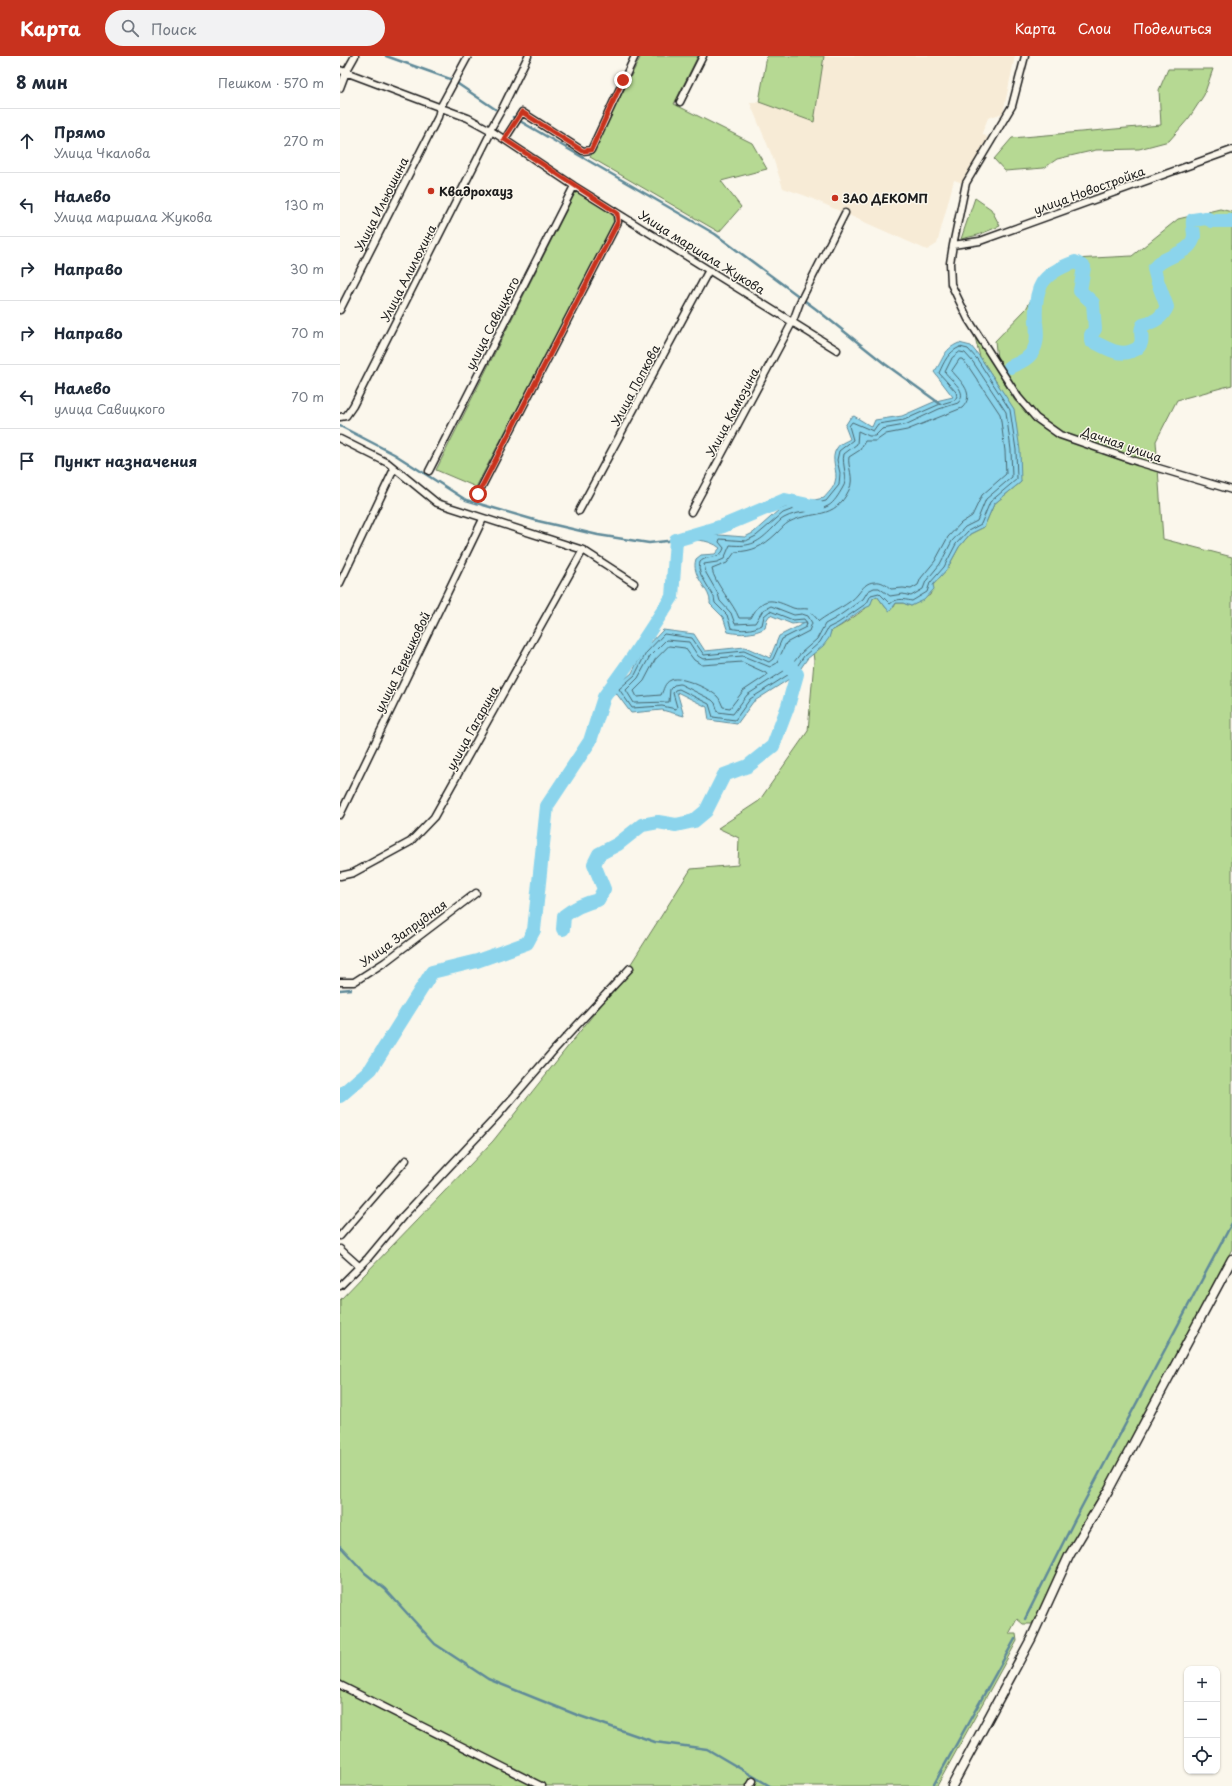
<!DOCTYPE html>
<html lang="ru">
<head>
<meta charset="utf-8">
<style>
	:root { --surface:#fff; --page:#f2f2f3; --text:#1f2937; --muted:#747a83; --line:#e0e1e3; --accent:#c8321e }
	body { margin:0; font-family:"Playpen Sans",sans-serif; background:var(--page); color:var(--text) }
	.controls { position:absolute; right:12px; bottom:12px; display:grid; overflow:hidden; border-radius:8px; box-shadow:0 1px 3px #0004 }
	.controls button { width:36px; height:36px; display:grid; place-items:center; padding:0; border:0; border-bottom:1px solid var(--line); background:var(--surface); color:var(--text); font:20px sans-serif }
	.stop { position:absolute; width:12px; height:12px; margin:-9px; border:3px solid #c8321e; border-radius:50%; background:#fff }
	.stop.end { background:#c8321e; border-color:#fff; box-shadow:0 1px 4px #0008 }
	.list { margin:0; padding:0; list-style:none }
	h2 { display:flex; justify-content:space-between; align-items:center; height:52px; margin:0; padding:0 16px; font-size:17px }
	h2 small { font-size:13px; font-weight:400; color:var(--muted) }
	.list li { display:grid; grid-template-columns:26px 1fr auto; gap:12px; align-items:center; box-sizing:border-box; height:64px; padding:0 16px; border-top:1px solid var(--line) }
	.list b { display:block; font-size:15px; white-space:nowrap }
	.list p { margin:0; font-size:13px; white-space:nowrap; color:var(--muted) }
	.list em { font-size:13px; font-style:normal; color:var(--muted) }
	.icon { flex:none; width:22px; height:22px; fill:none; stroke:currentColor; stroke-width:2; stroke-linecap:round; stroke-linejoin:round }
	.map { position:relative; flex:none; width:892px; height:1730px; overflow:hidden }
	header { display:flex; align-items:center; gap:24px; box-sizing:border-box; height:56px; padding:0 20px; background:var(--accent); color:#fff }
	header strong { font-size:19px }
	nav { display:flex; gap:22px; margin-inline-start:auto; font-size:14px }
	.search { width:280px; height:36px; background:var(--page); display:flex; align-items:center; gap:10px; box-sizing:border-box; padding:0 14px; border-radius:22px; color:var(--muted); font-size:15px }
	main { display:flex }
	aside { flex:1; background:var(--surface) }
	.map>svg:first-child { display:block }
</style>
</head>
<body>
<header>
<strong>Карта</strong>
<div class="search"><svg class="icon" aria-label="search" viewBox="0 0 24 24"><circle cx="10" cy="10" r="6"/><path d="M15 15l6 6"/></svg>Поиск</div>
<nav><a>Карта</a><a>Слои</a><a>Поделиться</a></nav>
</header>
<main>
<aside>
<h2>8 мин<small>Пешком · 570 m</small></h2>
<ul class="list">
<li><svg class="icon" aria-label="ahead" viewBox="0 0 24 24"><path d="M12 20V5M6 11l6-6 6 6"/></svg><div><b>Прямо</b><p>Улица Чкалова</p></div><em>270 m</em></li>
<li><svg class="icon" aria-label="left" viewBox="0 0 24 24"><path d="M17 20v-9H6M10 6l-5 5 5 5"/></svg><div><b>Налево</b><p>Улица маршала Жукова</p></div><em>130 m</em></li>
<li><svg class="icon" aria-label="right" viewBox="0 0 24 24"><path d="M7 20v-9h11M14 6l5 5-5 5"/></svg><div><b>Направо</b></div><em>30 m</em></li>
<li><svg class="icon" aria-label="right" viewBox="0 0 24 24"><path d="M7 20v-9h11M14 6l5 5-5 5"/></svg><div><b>Направо</b></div><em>70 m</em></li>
<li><svg class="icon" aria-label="left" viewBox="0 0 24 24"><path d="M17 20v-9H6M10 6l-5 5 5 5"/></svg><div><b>Налево</b><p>улица Савицкого</p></div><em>70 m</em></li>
<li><svg class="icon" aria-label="arrive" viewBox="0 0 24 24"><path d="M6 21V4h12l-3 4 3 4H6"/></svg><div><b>Пункт назначения</b></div></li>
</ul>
</aside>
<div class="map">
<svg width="892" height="1730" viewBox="0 0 892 1730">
	<rect width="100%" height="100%" fill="#fbf7ec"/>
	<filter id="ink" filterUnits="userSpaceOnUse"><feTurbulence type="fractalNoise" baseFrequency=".025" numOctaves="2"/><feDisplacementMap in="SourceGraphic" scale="8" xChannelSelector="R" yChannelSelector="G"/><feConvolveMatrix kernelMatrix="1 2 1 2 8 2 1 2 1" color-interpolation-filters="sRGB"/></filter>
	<g filter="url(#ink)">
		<path fill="#f7ebd6" d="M484 0H675L663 57 648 62 642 77 648 82 623 127 614 124 597 188 587 194 466 140 443 132 433 102 410 47 419 46 474 66Z"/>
		<path fill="#b6d993" stroke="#697a58" d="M301 0H358L334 48 412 87 427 113 381 125 401 151 379 176 250 101Z
			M427 0H484L474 66 419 46Z
			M828 13H873L864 39 849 62 829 85 799 93 756 94 717 103 704 112 665 115 654 103 672 82 821 69 819 34Z
			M240 136 272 157 274 169 136 431 96 414 235 137Z
			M635 142 651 153 660 170 638 179 621 183Z
			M880 153 892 156V329L837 344 816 385 823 483 892 501V1193L778 1410 743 1466 692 1568H683L677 1563 669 1578H676L677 1585 597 1730H0V1244L153 1085 280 925 351 813 398 809 399 782 378 772 419 745 468 675 474 605 473 596C482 590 488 585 491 575 504 569 515 560 526 552 530 548 531 543 537 540L547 553 554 551 556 547H563L571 550 590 539 593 529 607 513 619 491 630 478 644 471 654 448 681 426 659 330 640 301 635 281 649 301 675 345 680 349 681 337 671 324 657 303 655 285 686 253 708 212 733 203 792 200 838 163Z"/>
		<path fill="#8bd4ec" stroke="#5f8a99" d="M619 287 631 290 640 301 674 353 680 394 681 426 654 448 644 471 630 478 619 491 607 513 593 529 594 533 584 544 571 550 563 547H556L550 555 547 553 537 540 533 542 530 550C519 553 504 569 491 575L489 582 483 590 467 603 457 618 413 646 397 668 369 664 367 651 337 636 344 660 322 654 291 657 273 633 292 617 303 595 323 574 354 578 365 595 405 591 430 602 439 580 467 566 452 568 430 559 427 563 425 572C414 578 401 579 388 576L383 561 370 548C372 534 350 521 356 503L361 499 375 498 380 492C368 482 351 484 336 484L366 478 405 481 413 477 440 453 455 448 484 442C487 438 494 432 495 426 499 415 489 403 497 392 500 387 505 386 510 383L505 370 510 362 514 360 532 371 535 364 562 360 596 345 613 341 594 316C604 304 602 294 619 287Z"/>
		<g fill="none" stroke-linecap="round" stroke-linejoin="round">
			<path stroke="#48666f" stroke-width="1" d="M620 291 628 293 637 303 670 354 676 394 677 423 650 446 641 468 628 475 616 488 604 511 590 527 587 536 572 545C562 543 557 542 550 548L539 537 531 539 527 547 498 567 488 572 480 586 464 600 454 615 410 643 395 664 373 661 369 648 339 633 335 634 333 637 337 651 336 653 322 650 292 652 279 633 295 619 306 597 324 578 352 582 364 599 404 595 429 606 433 603 442 583 466 571 467 567 464 563 453 564 430 555 424 560 422 569C413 574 401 575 391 572L387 559 375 547 374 541 361 519 359 512 360 506C368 498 380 505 384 492L379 486 380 483 406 485 416 480 443 457 456 452 486 445 499 429 500 417 497 404 499 395 513 384 509 370 512 366 533 375 538 368 564 364 598 349 615 344 617 340 616 336 599 317C604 306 608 296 620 291Z
				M620 296 625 297 633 306 666 356 671 394 672 421 646 443 637 465 625 471 612 485 600 508 586 525 583 533 571 540 563 538 550 540 539 532H534L528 535 523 543 496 562 485 568 477 583 461 597 450 611 407 639 393 658 378 656 375 647 372 644 340 628 334 629 330 633 329 646 294 647 286 634 298 622 310 600 326 584 349 586 358 600 363 603 403 600 430 611 437 607 446 587 469 575 472 567 468 560 462 558 454 559 431 550 423 554 415 567 395 568 391 557 380 545 378 538 366 517 364 508 377 506 384 503 390 489C411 491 418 487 433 472 437 468 440 464 444 462 458 454 476 457 488 450 494 447 499 438 502 433 510 422 501 409 504 398L517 388 518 375 529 380H535L542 373 565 369 599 353 618 347C629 335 611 325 605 316L612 302Z
				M620 303H622L628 310 660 358 665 395 666 418 642 439 632 460 621 467 608 481 595 505 581 522 578 529 571 533 563 532 551 533C546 529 542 525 535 526 526 526 523 532 518 538 511 548 489 557 479 565L468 553C463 552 458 554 453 552 432 543 423 539 411 562H399C394 548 374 527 372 513L387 507 395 496C413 495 422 491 436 478 440 474 444 469 449 466 473 454 494 465 509 434 515 422 507 410 509 401L520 394 525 385H536L546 378 567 374 622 352C636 338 621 326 612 315Z
				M329 590 345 592 354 604 362 609 402 606 426 617 427 619 403 635 390 652 383 651C381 647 380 643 377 640 369 633 340 619 331 624 324 627 324 633 321 639L297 641 294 635 304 625 315 604Z"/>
			<path stroke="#5f8a99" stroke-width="2.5" d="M46 0 110 23
				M118 28 155 53
				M173 61 375 178 476 253 545 308 599 347
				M0 370 54 398 126 444 198 465 258 479 309 487 336 484
				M0 934 11 933
				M0 1490 25 1517 45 1533 95 1588 148 1623 237 1659 315 1686 367 1693 430 1730
				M685 1563 733 1467 892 1167
				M593 1730 675 1583"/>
			<path stroke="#8bd4ec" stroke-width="14" d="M670 311C679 307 690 303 694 293 698 285 697 275 696 266 694 231 701 218 735 206L744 211 740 235 753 247 755 273 751 279V285C765 290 777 301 792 295 797 293 799 292 801 287 803 281 799 275 803 269 814 266 822 262 827 251L817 224 814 213C823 198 851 200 854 180 854 174 852 170 853 164L866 162 872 165H892
				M223 873 224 860C235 851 245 847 258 844L264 833 254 808 259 798 278 788 302 769 318 766 336 769 354 765 366 755 384 719 408 710 433 690 448 650 457 618 445 606V604
				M0 1040 31 1013 92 916 137 905 187 887 194 874 207 750 250 685 264 641 292 602 332 541 336 484 383 470 445 444 477 451"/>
			<defs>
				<path id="street" d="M685 0 672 50 626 127 613 189 610 207 611 228 628 263 678 341 696 362 720 379 798 406 892 434
					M0 14 128 62 150 74 234 130 497 294
					M0 32 6 16 15 0
					M340 46 363 0
					M165 83 182 56 243 95 251 94 295 0
					M613 189 640 185 892 94
					M0 254 98 61 100 52 128 0
					M0 361 6 360 13 350 150 78V74L163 51 188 0
					M0 383 48 407 97 447 243 494 294 527
					M89 415 234 130
					M138 438 278 166 277 157
					M239 455 369 214
					M351 456 453 265 460 246 505 157
					M0 527 54 413
					M0 759 143 463
					M0 820 13 817 70 786 94 761 243 494
					M0 926H14L45 906 136 837
					M0 1180 66 1104
					M0 1193 19 1210
					M0 1230 28 1202 63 1160 157 1060 215 993 290 912
					M0 1629 201 1730
					M410 1730 413 1725"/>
				<path id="secondary" d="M612 1730 691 1583 729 1500 769 1433 892 1203"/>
			</defs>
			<use href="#street" stroke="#1c1c1c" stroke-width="9"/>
			<use href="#secondary" stroke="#1c1c1c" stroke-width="11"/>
			<use href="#street" stroke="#fbf7ec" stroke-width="6"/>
			<use href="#secondary" stroke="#fbf7ec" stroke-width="8"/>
		</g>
	</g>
	<g fill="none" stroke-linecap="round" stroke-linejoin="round" filter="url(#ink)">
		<path stroke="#c8321e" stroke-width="5" d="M138 438 278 166 277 157 164 83 182 56 243 95 251 94 283 24"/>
	</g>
	<g fill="#c8321e" stroke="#fbf7ec" stroke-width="1.5">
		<circle cx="91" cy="135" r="4"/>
		<circle cx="495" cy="142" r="4"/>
	</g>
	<g text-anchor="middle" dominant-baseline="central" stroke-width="3" stroke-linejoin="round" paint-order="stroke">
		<g font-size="12" fill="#1c1c1c" stroke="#fbf7ec">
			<text transform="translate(749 134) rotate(-20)">улица Новостройка</text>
			<text transform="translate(41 148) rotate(-63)">Улица Ильюшина</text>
			<text transform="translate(362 196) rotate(32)">Улица маршала Жукова</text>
			<text transform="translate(68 217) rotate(-63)">Улица Алилюхина</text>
			<text transform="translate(152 267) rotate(-63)">улица Савицкого</text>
			<text transform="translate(295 329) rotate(-62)">Улица Попкова</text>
			<text transform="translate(392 356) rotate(-62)">Улица Камозина</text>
			<text transform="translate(782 388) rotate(19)">Дачная улица</text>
			<text transform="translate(62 606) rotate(-64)">улица Терешковой</text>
			<text transform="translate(132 672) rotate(-61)">улица Гагарина</text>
			<text transform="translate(63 877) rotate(-36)">Улица Запрудная</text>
		</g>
		<g font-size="12" font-weight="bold" fill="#1c1c1c" stroke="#fbf7ec" text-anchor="start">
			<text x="99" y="135">Квадрохауз</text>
			<text x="503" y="142">ЗАО ДЕКОМП</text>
		</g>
	</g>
</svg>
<div class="controls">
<button>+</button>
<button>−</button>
<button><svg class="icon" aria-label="locate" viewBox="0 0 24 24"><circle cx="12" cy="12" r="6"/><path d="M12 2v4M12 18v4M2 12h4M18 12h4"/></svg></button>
</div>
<div class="stop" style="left:138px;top:438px"></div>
<div class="stop end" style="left:283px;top:24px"></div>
</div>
</main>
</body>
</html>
